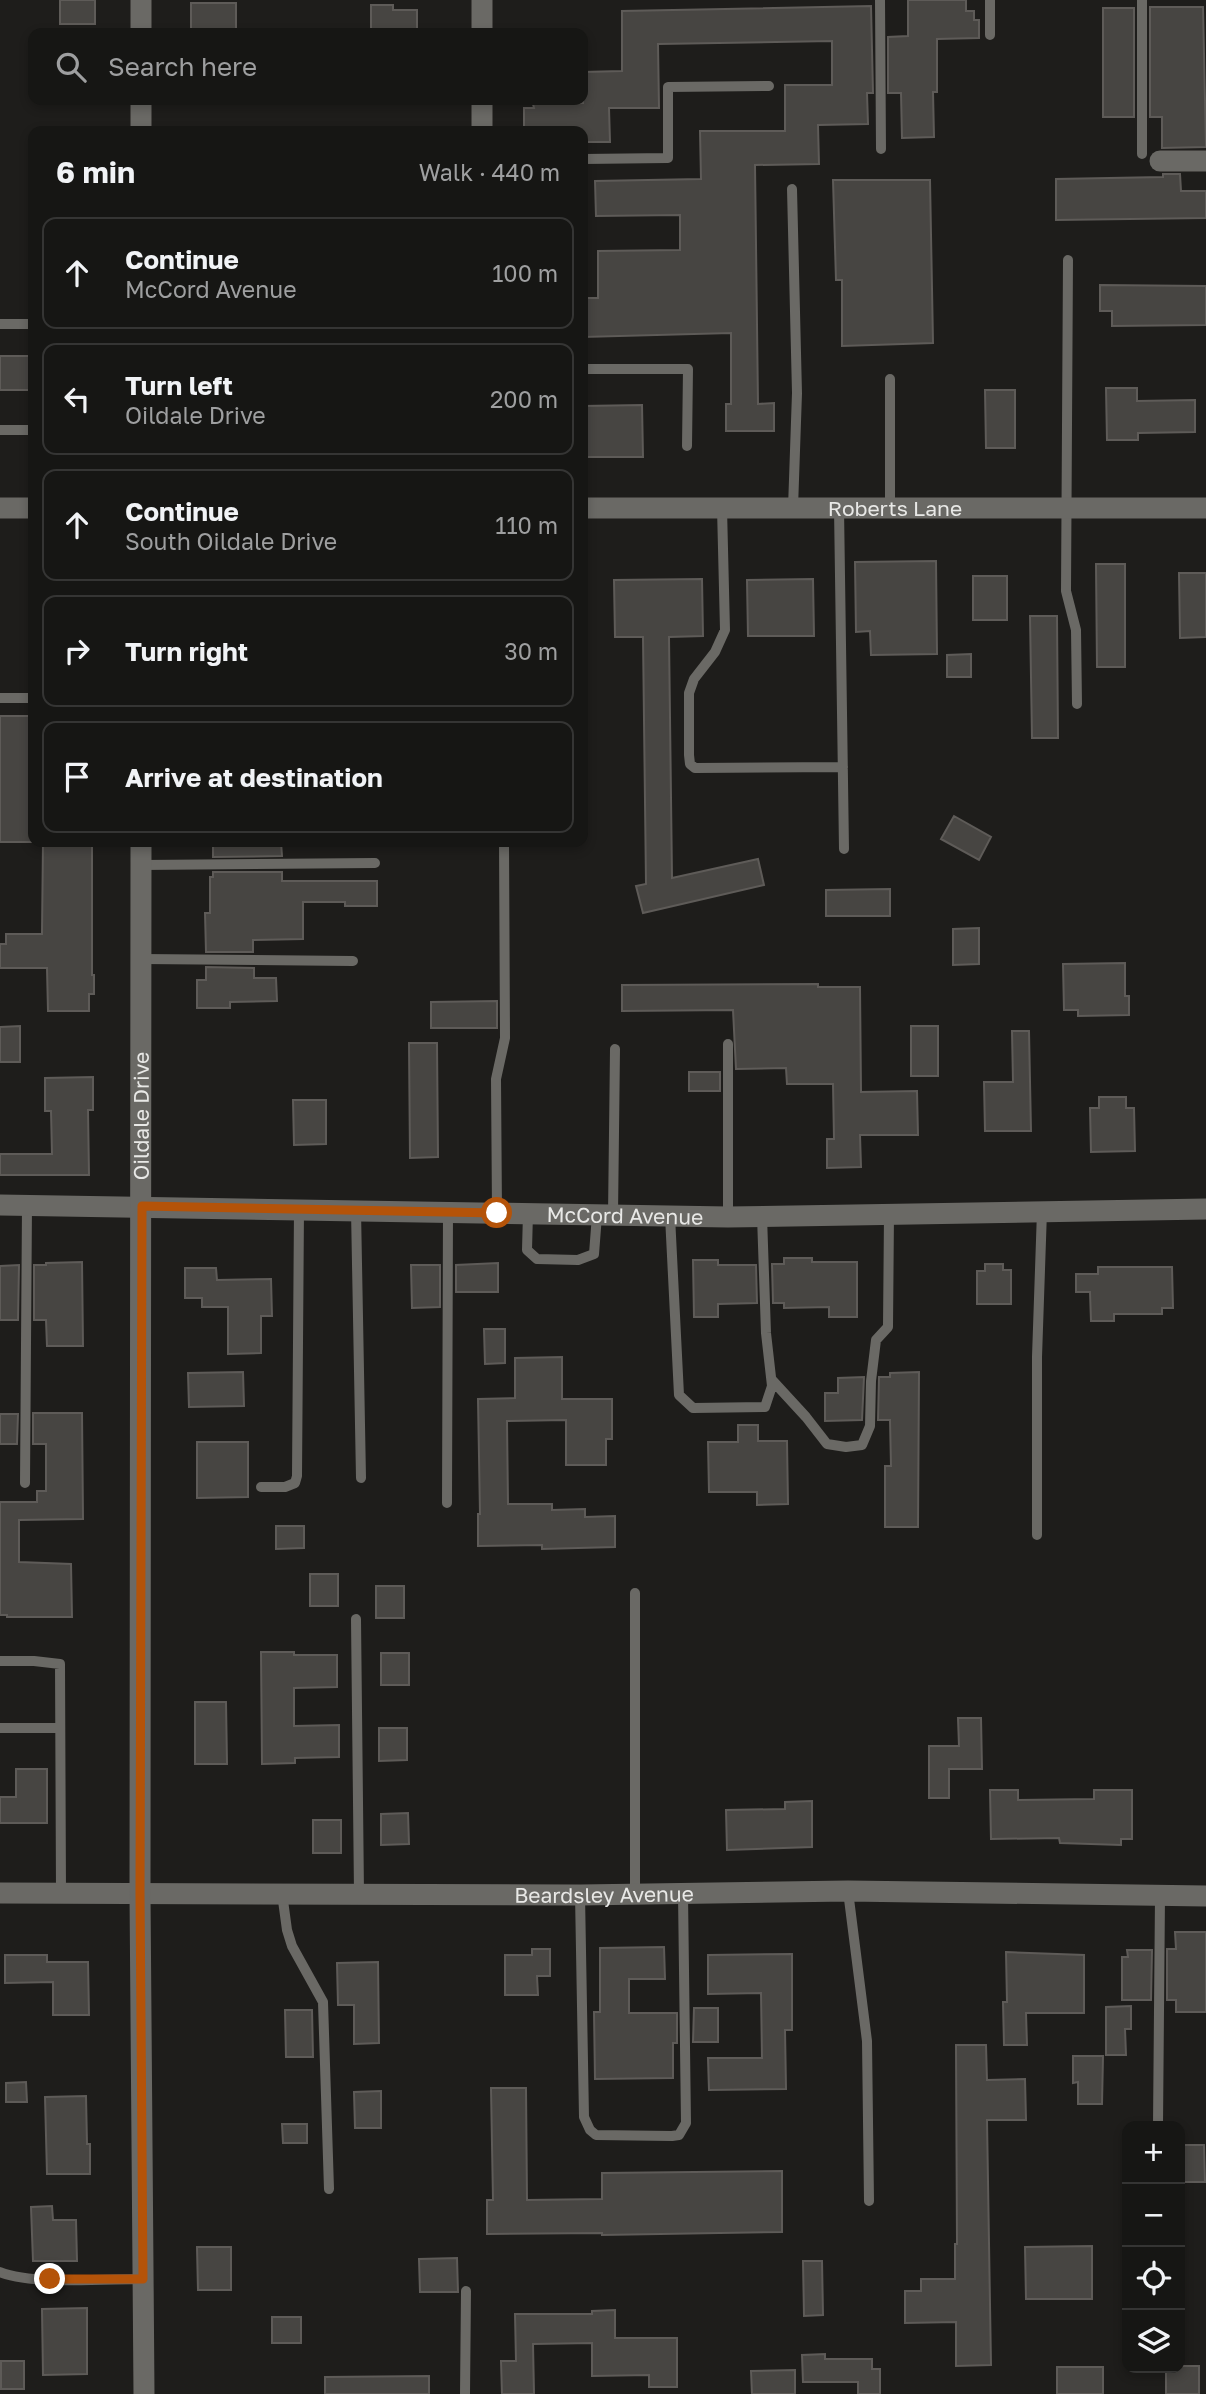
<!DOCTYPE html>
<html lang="en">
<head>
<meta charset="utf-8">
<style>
	:root { --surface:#161614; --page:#1f1f1d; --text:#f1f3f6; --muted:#9e9fa0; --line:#353534 }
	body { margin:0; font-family:"Golos Text",sans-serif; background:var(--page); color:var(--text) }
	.controls { position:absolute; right:21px; bottom:21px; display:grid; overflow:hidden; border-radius:14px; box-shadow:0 4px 10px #0003 }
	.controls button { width:63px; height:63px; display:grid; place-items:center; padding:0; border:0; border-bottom:2px solid var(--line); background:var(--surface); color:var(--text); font:35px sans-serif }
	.stop { position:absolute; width:21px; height:21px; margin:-16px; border:5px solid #b45309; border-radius:50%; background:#fff }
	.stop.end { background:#b45309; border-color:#fff; box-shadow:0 2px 7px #0008 }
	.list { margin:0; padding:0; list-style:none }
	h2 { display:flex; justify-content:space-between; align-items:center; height:91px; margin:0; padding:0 28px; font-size:30px }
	h2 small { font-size:23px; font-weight:400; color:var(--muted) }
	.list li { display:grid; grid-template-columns:46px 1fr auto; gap:21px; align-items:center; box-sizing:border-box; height:112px; margin:0 14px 14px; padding:0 14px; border:2px solid var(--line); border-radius:14px }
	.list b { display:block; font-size:26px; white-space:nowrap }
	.list p { margin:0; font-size:23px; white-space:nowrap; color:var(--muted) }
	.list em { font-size:23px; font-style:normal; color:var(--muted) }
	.icon { flex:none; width:38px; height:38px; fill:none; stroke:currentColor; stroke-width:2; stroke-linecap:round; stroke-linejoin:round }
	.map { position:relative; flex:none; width:1206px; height:2394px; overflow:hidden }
	.search { position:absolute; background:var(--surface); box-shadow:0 4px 10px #0003; left:28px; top:28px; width:560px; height:77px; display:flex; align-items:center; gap:18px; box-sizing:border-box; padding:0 24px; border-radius:14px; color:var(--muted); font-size:26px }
	.panel { position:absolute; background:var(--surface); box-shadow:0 4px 10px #0003; left:28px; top:126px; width:560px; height:721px; border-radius:14px }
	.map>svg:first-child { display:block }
</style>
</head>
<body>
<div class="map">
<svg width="1206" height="2394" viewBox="0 0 1206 2394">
	<rect width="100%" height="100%" fill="#1e1d1b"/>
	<path fill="#474542" stroke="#5e5b58" stroke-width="2" d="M60 0H95V24H60Z
		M908 0H966V11H974V20H979V38L937 39V92H933L934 137 902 138 901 93H888V37L908 36Z
		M191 3H236V33H191Z
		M371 5H393V10H417V33H371Z
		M871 6 873 93H867L868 124 818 125 819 164 755 165 758 404 774 403V431H726V404H731V333L583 337V298H598V251L680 250V215L596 216 595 181 701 179 700 131H785V85H832V41L658 44 659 108H609L610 142H583V131H565V128L524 129V108H534L533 104 583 103V72L622 71V11Z
		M1150 7H1203L1206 147 1162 148V117H1150Z
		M1103 8H1134V117H1103Z
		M1163 174H1180L1181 191H1206V218L1056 220V179L1163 177Z
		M833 180H930L933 343 842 346V280H836Z
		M1100 285 1206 286V325L1112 326V311H1100Z
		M0 356H33V390H0Z
		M1106 388H1137V401L1195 400V432L1138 433V440H1107Z
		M985 390H1015V448H986Z
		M642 405 643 457H583V406Z
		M936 561 937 654 871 655 870 631 856 632 855 562Z
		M1096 564H1125V667H1097Z
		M1179 573H1206V637L1180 638Z
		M973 576H1007V620H973Z
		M702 579 703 636 669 637 672 878 758 859 764 885 643 913 636 886 646 884 643 637H615L614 580Z
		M813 579 814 636H748L747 580Z
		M1030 616H1057L1058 738H1032Z
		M971 654V677H947V655Z
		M0 716H33V842H0Z
		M954 816 991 837 979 860 941 839Z
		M43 842H92V975H94V994H89V1011H48L47 968H0V944H6V934H42Z
		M213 842H281L282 856 213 857Z
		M213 872H282V881H377V906H345V902H303V939L253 940V952H206L205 913H210V877H213Z
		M890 889V916H826V890Z
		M979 928V964L953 965V929Z
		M1125 963V996H1129V1015L1078 1016V1010H1064L1063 964Z
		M206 967 254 968V978H276L277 1001 230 1002V1008H197V980H206Z
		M818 984V987H860L861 1092 917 1091 918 1135H860L861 1167 827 1168V1139H834L833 1084H787L786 1068 736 1069 733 1010 622 1011V985Z
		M497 1001V1028H431V1002Z
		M20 1026V1062H0V1027Z
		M911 1026H938V1076H911Z
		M1012 1031H1029L1031 1131H985L984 1082H1013Z
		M409 1043H437L438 1157 410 1158Z
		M689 1072H720V1091H689Z
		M93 1077V1110H88L89 1175H0V1154H52L51 1111H45V1078Z
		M1099 1097H1126V1108H1134L1135 1151 1091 1152 1090 1108H1099Z
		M293 1100H326V1144L294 1145Z
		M784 1258H812V1262H857V1317H829V1307L784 1308V1303H773L772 1264H784Z
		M693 1260H718V1265H756L757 1303 718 1304V1317H694Z
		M82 1262 83 1346H47L46 1320H34V1265H46V1263Z
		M498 1263V1292H456V1265Z
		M985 1264H1003V1270H1011V1304H977V1271H985Z
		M19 1265 18 1320H0V1266Z
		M411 1265H440V1307L412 1308Z
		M1098 1267H1172L1173 1308H1162V1314H1114V1321H1091L1090 1292H1076V1274H1098Z
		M185 1268H216L217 1280 271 1279 272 1316H261V1353L228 1354V1307H202V1298H185Z
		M484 1329H505V1363L485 1364Z
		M562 1357V1399H612V1439H606V1465H566V1420L507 1421 508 1504H552V1510L585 1509V1517L615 1516V1547L542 1549V1545L478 1546V1514H480L478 1399 515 1398V1358Z
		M243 1372 244 1406 189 1407 188 1373Z
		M919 1372 918 1527H885V1466H891L890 1420H878L879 1377H890V1373Z
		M864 1377 862 1420 825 1421V1393H838V1378Z
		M33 1413H82L83 1519 19 1520V1562L71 1564 72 1617H7V1615H0V1502H37V1491H46V1444H33Z
		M0 1414H18L17 1444H0Z
		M738 1425H758V1441H787L788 1504 757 1505V1492H709L708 1442H738Z
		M197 1442H248V1497L197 1498Z
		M276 1526H304V1548L276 1549Z
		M310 1574H338V1606H310Z
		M376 1586H404V1618H376Z
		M261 1652H294V1655H337V1687L294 1688V1726L339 1725V1757L295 1758V1763L262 1764Z
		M381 1653H409V1685H381Z
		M195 1702H226L227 1764H195Z
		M958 1718H981L982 1769H949V1798H929V1746H959Z
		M379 1728H407V1760L379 1761Z
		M16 1769H47V1823H0V1797H16Z
		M990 1790H1018V1800L1094 1799V1790H1132V1839H1121V1845L1060 1843 1059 1838 991 1839Z
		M812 1801V1847L727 1850 726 1810 785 1809V1802Z
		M408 1813 409 1844 381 1845V1814Z
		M313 1820H341V1853H313Z
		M1175 1932H1206V2012H1176V2000H1167V1949H1176Z
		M664 1947 665 1979H629V2013H677V2043H673V2078L595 2079 594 2012H600V1948Z
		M532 1949H550V1976H537L538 1995H505V1955H532Z
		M1127 1950H1152L1151 2000H1122V1957H1128Z
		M1006 1952 1084 1955V2013H1026L1027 2045H1004L1003 2002H1007Z
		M792 1954V2030H785L786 2089 709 2090 708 2058H762L761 1993 708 1994V1955Z
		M5 1955H47V1962H88L89 2015H53V1982L5 1983Z
		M378 1962 379 2043 354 2044V2005H338L337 1963Z
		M1131 2006V2029H1125L1126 2055H1106V2007Z
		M694 2008H718V2042H693Z
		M285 2010H312L313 2057H286Z
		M956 2045H986L987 2080 1025 2079 1026 2120H987L991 2365 956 2366V2322L905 2323V2291H921V2279H955V2244H957Z
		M1073 2056H1103L1102 2104H1078V2082L1073 2083Z
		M26 2082 27 2102H6V2083Z
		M491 2088H526L527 2200 602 2199V2173L782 2171V2232L602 2235V2233L487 2234V2200H493Z
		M381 2091V2128H355L354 2092Z
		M86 2096 87 2144H90V2174H47L45 2097Z
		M282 2124H307V2143H283Z
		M1181 2145H1204L1205 2182H1181Z
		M52 2206 53 2220H76L77 2261H33L31 2207Z
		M1092 2246V2299H1026L1025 2247Z
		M197 2247H231V2290H198Z
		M457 2258 458 2292H420L419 2259Z
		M803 2261H822L823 2315 804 2316Z
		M87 2308V2374L43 2375 42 2309Z
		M615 2310V2338H677V2387H649V2375L592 2376V2343L533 2344 534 2394H502L501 2361H516L515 2314H592V2311Z
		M272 2317H301V2343H272Z
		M825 2354V2359H872V2369H880V2394H858V2382H803L802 2355Z
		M1 2361H24V2389H1Z
		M1180 2366H1199V2394H1166V2368H1180Z
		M1057 2367H1103V2394H1057Z
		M795 2370V2394H752L751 2371Z
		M429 2376V2394H325V2377Z"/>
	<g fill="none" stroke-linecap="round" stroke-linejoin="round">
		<path stroke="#6a6965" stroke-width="10" d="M880 0 881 149
			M990 0V35
			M1142 154V0
			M583 159 668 158V87L769 86
			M792 189 797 393 793 508
			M1068 260 1066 591 1076 630 1077 704
			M0 324H33
			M583 369H688L687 446
			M890 379V508
			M0 430H33
			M722 508 725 630 715 652 694 679 689 693V755L690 764 695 768 843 767
			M839 508 844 849
			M0 698H33
			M141 865 375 863
			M142 959 353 961
			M728 1044V1217
			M356 1210 361 1478
			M497 1213 496 1079 505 1038 504 842
			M528 1213 527 1250 537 1259 578 1260 594 1254 597 1215
			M613 1215 615 1049
			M670 1216 679 1395 693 1408 765 1407 772 1386 766 1333 762 1216
			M772 1380 806 1417 827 1444 846 1447 862 1445 870 1426 871 1381 876 1340 888 1327 889 1214
			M25 1483 27 1205
			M261 1487H285L295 1483 297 1476 299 1209
			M447 1503 448 1212
			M1037 1535V1357L1042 1211
			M356 1619 359 1893
			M0 1661H34L60 1664 61 1893
			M0 1728H60
			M848 1891 867 2041 869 2201
			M282 1893 287 1930 292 1946 323 2002 329 2189
			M635 1894V1593
			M580 1895 584 2117 590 2130 596 2135 672 2136 679 2135 686 2123 683 1894
			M1158 2125 1160 1896
			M0 2272C31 2285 107 2279 143 2279
			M465 2394 466 2291"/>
		<g stroke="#6a6965" stroke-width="21">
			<path d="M482 33V0"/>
			<path d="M482 131V100"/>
			<path d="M1160 161H1206"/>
			<path id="s1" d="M0 1205 728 1217 1206 1209"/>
			<path id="s2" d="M0 1893 580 1895 848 1891 1206 1896"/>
			<path d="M140 1893 144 2394"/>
		</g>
		<g stroke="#6a6965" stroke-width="21">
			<path d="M141 33V0"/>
			<path d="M141 131V100"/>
			<path d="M0 508H33"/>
			<path id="s3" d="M583 508H1206"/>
			<path id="s4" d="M140 1893 141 842"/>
		</g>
	</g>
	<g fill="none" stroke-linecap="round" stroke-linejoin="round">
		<path stroke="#b45309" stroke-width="9" d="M50 2279H143L140 1893 142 1206 497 1213"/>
	</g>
	<g text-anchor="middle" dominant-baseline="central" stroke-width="7" stroke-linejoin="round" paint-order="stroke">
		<g font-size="21" fill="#e8e8e6" stroke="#151412">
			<text stroke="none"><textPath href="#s3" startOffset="312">Roberts Lane</textPath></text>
			<text stroke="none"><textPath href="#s4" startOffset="777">Oildale Drive</textPath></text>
			<text stroke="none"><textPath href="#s1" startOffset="625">McCord Avenue</textPath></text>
			<text stroke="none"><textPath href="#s2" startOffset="604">Beardsley Avenue</textPath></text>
		</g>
	</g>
</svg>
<div class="controls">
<button>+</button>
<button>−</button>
<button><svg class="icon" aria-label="locate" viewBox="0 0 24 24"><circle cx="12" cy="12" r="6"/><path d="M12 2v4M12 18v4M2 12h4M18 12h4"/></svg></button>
<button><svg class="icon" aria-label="layers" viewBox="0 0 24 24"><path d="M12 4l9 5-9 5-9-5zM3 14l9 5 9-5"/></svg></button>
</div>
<div class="stop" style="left:497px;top:1213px"></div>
<div class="stop end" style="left:50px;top:2279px"></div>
<div class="search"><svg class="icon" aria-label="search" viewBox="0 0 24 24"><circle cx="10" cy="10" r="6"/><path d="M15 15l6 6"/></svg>Search here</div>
<section class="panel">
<h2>6 min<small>Walk · 440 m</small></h2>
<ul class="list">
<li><svg class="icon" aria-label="ahead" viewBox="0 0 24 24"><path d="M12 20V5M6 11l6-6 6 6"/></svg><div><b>Continue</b><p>McCord Avenue</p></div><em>100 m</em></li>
<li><svg class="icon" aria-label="left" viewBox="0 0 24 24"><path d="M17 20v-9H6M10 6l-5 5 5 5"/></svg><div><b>Turn left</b><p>Oildale Drive</p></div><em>200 m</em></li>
<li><svg class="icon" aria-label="ahead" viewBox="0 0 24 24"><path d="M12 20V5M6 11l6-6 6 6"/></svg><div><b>Continue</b><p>South Oildale Drive</p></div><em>110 m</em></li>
<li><svg class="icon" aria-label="right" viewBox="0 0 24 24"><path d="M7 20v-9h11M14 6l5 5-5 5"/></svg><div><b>Turn right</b></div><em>30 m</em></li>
<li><svg class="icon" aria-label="arrive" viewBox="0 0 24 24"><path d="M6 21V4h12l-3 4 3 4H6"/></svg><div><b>Arrive at destination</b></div></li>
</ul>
</section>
</div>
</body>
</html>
